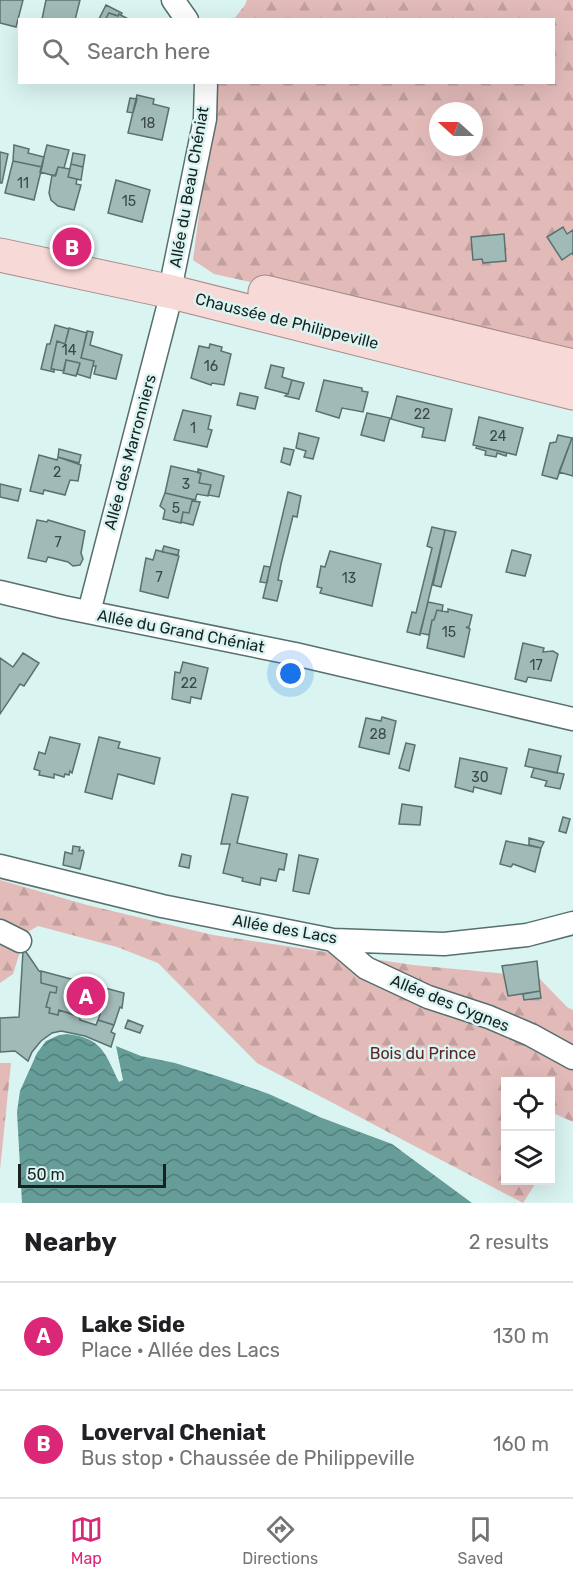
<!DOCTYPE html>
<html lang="en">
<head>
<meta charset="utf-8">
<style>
	:root { --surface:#fff; --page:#f6f6f6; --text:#202124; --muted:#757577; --line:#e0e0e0; --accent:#db2777 }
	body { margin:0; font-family:Rubik,sans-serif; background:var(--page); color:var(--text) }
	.controls { position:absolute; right:18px; bottom:18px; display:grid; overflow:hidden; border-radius:0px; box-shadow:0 6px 24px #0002 }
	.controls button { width:54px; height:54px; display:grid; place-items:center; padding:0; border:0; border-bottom:2px solid var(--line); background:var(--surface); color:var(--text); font:30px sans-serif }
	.compass { position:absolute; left:429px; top:102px; width:54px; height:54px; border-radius:50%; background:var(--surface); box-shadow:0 6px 24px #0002; rotate:291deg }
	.scale { position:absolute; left:18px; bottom:15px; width:148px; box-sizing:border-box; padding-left:6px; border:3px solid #182221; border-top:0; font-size:16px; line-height:21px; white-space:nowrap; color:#182221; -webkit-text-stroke:4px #d9f4f1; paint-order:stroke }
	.you { position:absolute; left:291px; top:674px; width:21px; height:21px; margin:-15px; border:4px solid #fff; border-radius:50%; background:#1a73e8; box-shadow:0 0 0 9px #1a73e833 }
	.badge { display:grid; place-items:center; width:39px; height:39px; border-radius:50%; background:var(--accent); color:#fff; font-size:20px; font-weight:700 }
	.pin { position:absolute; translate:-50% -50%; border:3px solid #fff; box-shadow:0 2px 6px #0006 }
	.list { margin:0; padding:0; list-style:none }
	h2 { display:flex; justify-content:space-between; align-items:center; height:78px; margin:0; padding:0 24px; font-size:26px }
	h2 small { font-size:20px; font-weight:400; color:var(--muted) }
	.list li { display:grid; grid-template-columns:39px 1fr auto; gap:18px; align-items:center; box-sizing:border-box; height:108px; padding:0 24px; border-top:2px solid var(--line) }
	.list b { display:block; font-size:22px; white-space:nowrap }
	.list p { margin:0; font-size:20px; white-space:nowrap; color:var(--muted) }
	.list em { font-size:20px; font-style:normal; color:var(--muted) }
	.icon { flex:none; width:33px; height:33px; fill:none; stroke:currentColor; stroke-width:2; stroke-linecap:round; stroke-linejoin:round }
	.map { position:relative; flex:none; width:573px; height:1203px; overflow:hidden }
	.search { position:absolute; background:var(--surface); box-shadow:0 6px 24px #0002; left:18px; right:18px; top:18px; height:66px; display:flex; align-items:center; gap:15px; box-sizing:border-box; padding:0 21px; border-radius:0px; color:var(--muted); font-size:22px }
	.sheet { height:294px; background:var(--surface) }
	nav { display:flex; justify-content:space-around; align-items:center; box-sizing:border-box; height:84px; border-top:2px solid var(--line); background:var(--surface); font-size:16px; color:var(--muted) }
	nav a { display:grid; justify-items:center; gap:3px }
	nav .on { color:var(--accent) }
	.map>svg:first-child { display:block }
</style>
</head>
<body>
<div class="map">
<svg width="573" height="1203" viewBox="0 0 573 1203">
	<defs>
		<pattern id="forest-firs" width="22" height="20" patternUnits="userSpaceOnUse" patternTransform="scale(1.5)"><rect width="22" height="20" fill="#e2bbb9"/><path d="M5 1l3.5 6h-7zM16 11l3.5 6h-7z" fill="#c1a09f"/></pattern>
		<pattern id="water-waves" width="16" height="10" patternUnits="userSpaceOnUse" patternTransform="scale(1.5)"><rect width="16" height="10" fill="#669d99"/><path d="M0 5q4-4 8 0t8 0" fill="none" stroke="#53807c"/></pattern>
	</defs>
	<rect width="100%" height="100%" fill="#d9f4f1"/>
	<path fill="url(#forest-firs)" fill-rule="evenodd" d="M247 0H573V353L214 274 193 260 216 83 554 82V20L234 19 245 5ZM438 111H474V147H438Z
		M0 880 87 905 213 935 413 965 538 977 567 1007 573 1010V1122L551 1112 550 1082H506V1180L537 1181 523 1203 257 1063 158 963 117 947 38 926 26 933 13 974 0 983Z
		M0 1063H11L0 1170Z"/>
	<path fill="url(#water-waves)" d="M67 1034C103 1038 105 1054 119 1082L123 1080 116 1046 141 1056 175 1063 220 1077 269 1094 322 1118 392 1144 472 1203H22L17 1112 20 1091 37 1053 46 1041 59 1035Z"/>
	<path fill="#a0bab8" stroke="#59716f" stroke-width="1.5" d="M0 0H23L16 27 0 23Z
		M46 0H80L75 20 42 19Z
		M106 5 122 13 121 15 119 14 118 16 109 13 105 20 99 19Z
		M109 13 118 16 119 14 130 20H105Z
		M137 95 154 99 153 104 169 108 162 140 128 133Z
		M130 98 137 99 133 113 127 112Z
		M14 145 29 149 28 153 44 157 42 167 13 161Z
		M47 145 69 150 64 168 58 167 55 176 40 172Z
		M0 152 8 154 2 183H0Z
		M73 153 85 155 83 167 71 164Z
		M13 161 42 167 34 200 5 193Z
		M71 164 83 167 81 180 68 177Z
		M58 167 70 169 68 177 77 179 76 184 81 185 74 210 58 206 51 200 49 193 52 175H56Z
		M116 180 150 190 142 222 108 213Z
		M563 227 567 234 573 230V255L572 253 562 260 547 237Z
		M504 234 506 261 483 263 482 259 473 260 471 237Z
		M55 325 69 329 65 344 57 341 51 369H54V372L41 369 47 344H50Z
		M69 328 87 333 81 358 94 361 90 378 77 374 80 363 66 360 64 371 51 369 57 341 65 344Z
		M87 331 93 332 90 345 122 355 116 379 94 374 96 366H93L94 361 81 358Z
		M210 344 222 347 221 351 231 354 224 385 212 383 211 385 191 378 199 346 209 348Z
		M66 360 80 363 76 376 63 373Z
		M271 365 284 368 282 377 292 380 288 394 265 388Z
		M292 380 304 383 299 399 285 396 288 394Z
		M324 380 362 388V391L368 392 363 412 342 408 339 418 316 411Z
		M240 393 258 397 255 409 237 405Z
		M397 396 452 409 445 441 422 437 424 428 391 419Z
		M183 410 211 416 208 429 212 430 207 447 174 440Z
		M367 413 390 418 384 441 361 435Z
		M479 417 523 428 516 455 473 445Z
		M299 433 319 438 313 459 304 457 306 451 296 448Z
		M558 435 572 438 557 479 542 475 550 443 556 442Z
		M572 438H573V476L559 472Z
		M477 446 507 453 506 456 497 453 496 457 485 455 486 451 476 448Z
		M284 448 294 450 290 465 281 462Z
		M59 449 81 455 79 463 58 457Z
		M39 455 57 460 58 457 81 465 78 481 70 480 65 495 44 490 43 494 30 491Z
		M171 466 201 473 199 483 211 485 208 496 197 494 195 500 165 493Z
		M198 469 224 476 219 497 208 495 211 485 199 483 201 473H198Z
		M0 484 21 489 18 501 0 497Z
		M288 492 301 496 297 517 293 516 281 564 278 580 282 581 277 601 263 598Z
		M165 493 195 500 192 501 189 513 183 512 181 523 163 519 165 510 160 506Z
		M192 501 200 502 193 525 181 522 183 512 189 513Z
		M37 520 47 522 48 520 85 531 81 553 83 559 80 565 73 566 68 562 48 557 46 562 28 558Z
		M432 527 445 530 420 635 407 632 412 612 416 613 432 548 427 546Z
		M445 530 456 532 441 587 433 585Z
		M164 546 179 550 178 555 162 552Z
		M156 550 179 556 168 598 140 591 146 558 153 560Z
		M512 550 531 555 525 576 506 572Z
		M330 551 381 564 372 606 320 593 322 588 317 587 321 566 325 567Z
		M264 566 270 567 267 583 260 582Z
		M428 602 443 605 442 611 437 610 434 620H432L429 635 420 633Z
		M448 609 472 615 469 627H466L470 629 464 657 427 648 432 620H434L437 610 448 612Z
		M523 643 544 648 543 652 553 651 558 654 551 681 528 677 526 682 515 679Z
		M23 653 39 663 24 686 20 684 0 714V658L13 667Z
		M183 662 208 668 201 699 191 697 190 703 172 699 175 672 180 673Z
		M382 717 396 721 389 754 359 747 366 718 381 721Z
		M50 737 80 744 72 773 70 771 69 775 65 774 64 777 54 774V778L39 775 40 771 34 769 39 752 45 754Z
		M99 737 120 742 118 748 160 758 154 784 118 774 112 799 85 792Z
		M406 743 415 745 409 771 399 768Z
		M529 749 561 756 557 773 525 766Z
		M460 758 507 768 501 794 474 787 473 792 455 787Z
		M534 768 564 774 560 789 545 786 547 781 531 777Z
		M232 794 248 797 237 843 287 854 284 870 279 869 276 881 261 878 260 885 242 881 243 878 223 873 230 844H221Z
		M402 804 422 807 420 825 399 824Z
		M563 817 570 819 566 833 559 831Z
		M529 838 544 842 541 848 529 845Z
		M506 841 541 848 535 872 513 864 511 867 500 864Z
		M73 846 80 847 79 851 83 850 84 852 80 869 63 865 65 852 72 854Z
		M182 854 191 856 189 868 179 866Z
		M299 855 318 859 309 894 293 891Z
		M23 951 26 952 39 971 41 972V983L57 987 56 993 50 992 46 1007 50 1008 49 1013 58 1015 59 1010 80 1017V1020L96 1025 98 1020 114 1025 111 1032 115 1034 111 1047 85 1036 61 1031 52 1033 41 1041 32 1052 28 1061 15 1051 0 1052V1018L19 1017Z
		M537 961 540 991 508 996 502 966Z
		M41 971 124 993 122 1008 120 1007 114 1025 98 1020 104 1003 86 998 81 1017 59 1010 58 1015 49 1013 50 1008 46 1007 50 992 56 993 57 987 41 983Z
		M540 991 541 998 524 1000 523 994Z
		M128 1020 143 1026 140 1033 125 1028Z"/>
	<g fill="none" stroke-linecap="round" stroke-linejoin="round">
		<defs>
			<path id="street" d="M173 0 187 20
				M0 592 63 607 295 654 573 719
				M89 612 172 292 173 275 205 119 206 82
				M0 866 162 906 333 940 444 944 527 935 573 923
				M0 931 20 941
				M333 940 366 968 428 997 489 1017 531 1035 573 1058"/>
			<path id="primary" d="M0 255 172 292 573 393
				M265 292 573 366"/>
		</defs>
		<use href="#street" stroke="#576f6d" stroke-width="25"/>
		<use href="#primary" stroke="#a68987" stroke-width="35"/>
		<use href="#street" stroke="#fff" stroke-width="22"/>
		<use href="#primary" stroke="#f7dad8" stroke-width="33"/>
	</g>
	<g text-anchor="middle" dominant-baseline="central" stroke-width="5" stroke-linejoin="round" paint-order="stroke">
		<g font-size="14" fill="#3a4847">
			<text x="148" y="123">18</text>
			<text x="23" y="183">11</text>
			<text x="129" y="201">15</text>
			<text x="69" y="350">14</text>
			<text x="211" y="366">16</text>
			<text x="422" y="414">22</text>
			<text x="193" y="428">1</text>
			<text x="498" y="436">24</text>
			<text x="57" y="472">2</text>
			<text x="186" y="484">3</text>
			<text x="176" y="508">5</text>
			<text x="58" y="542">7</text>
			<text x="159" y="577">7</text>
			<text x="349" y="578">13</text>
			<text x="449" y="632">15</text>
			<text x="536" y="665">17</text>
			<text x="189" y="683">22</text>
			<text x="378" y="734">28</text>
			<text x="480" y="777">30</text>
		</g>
		<g font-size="16" fill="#182221" stroke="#d9f4f1">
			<text transform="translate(189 187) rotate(-80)">Allée du Beau Chéniat</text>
			<text transform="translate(287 321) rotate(14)">Chaussée de Philippeville</text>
			<text transform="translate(130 452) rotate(-75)">Allée des Marronniers</text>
			<text transform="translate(181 631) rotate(11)">Allée du Grand Chéniat</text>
			<text transform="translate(285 929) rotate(10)">Allée des Lacs</text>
			<text transform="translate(450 1003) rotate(22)">Allée des Cygnes</text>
		</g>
		<g font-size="16" fill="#602425" stroke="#d9f4f1">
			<text x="423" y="1053">Bois du Prince</text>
		</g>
	</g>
</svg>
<div class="controls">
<button><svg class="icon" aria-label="locate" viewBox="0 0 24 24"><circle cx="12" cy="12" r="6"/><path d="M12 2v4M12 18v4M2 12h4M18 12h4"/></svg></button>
<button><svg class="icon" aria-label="layers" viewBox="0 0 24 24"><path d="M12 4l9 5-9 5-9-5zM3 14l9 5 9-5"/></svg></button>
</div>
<svg class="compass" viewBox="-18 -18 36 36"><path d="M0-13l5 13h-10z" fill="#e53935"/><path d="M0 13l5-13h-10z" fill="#757577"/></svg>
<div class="scale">50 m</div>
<div class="you"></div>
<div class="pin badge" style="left:86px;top:996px">A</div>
<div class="pin badge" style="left:72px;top:247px">B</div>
<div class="search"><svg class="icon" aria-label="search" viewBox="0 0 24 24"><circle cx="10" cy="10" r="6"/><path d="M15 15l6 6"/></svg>Search here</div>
</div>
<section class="sheet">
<h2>Nearby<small>2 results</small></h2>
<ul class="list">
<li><span class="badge">A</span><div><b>Lake Side</b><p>Place · Allée des Lacs</p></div><em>130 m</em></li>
<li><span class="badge">B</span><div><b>Loverval Cheniat</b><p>Bus stop · Chaussée de Philippeville</p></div><em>160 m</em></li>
</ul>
</section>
<nav>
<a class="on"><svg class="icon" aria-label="map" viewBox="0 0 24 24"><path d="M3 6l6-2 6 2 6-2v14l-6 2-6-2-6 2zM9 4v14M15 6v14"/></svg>Map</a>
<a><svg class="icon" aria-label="directions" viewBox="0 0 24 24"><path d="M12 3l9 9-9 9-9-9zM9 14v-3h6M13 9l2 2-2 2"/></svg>Directions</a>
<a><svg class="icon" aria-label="saved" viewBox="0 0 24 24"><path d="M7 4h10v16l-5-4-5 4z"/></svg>Saved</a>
</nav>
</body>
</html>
